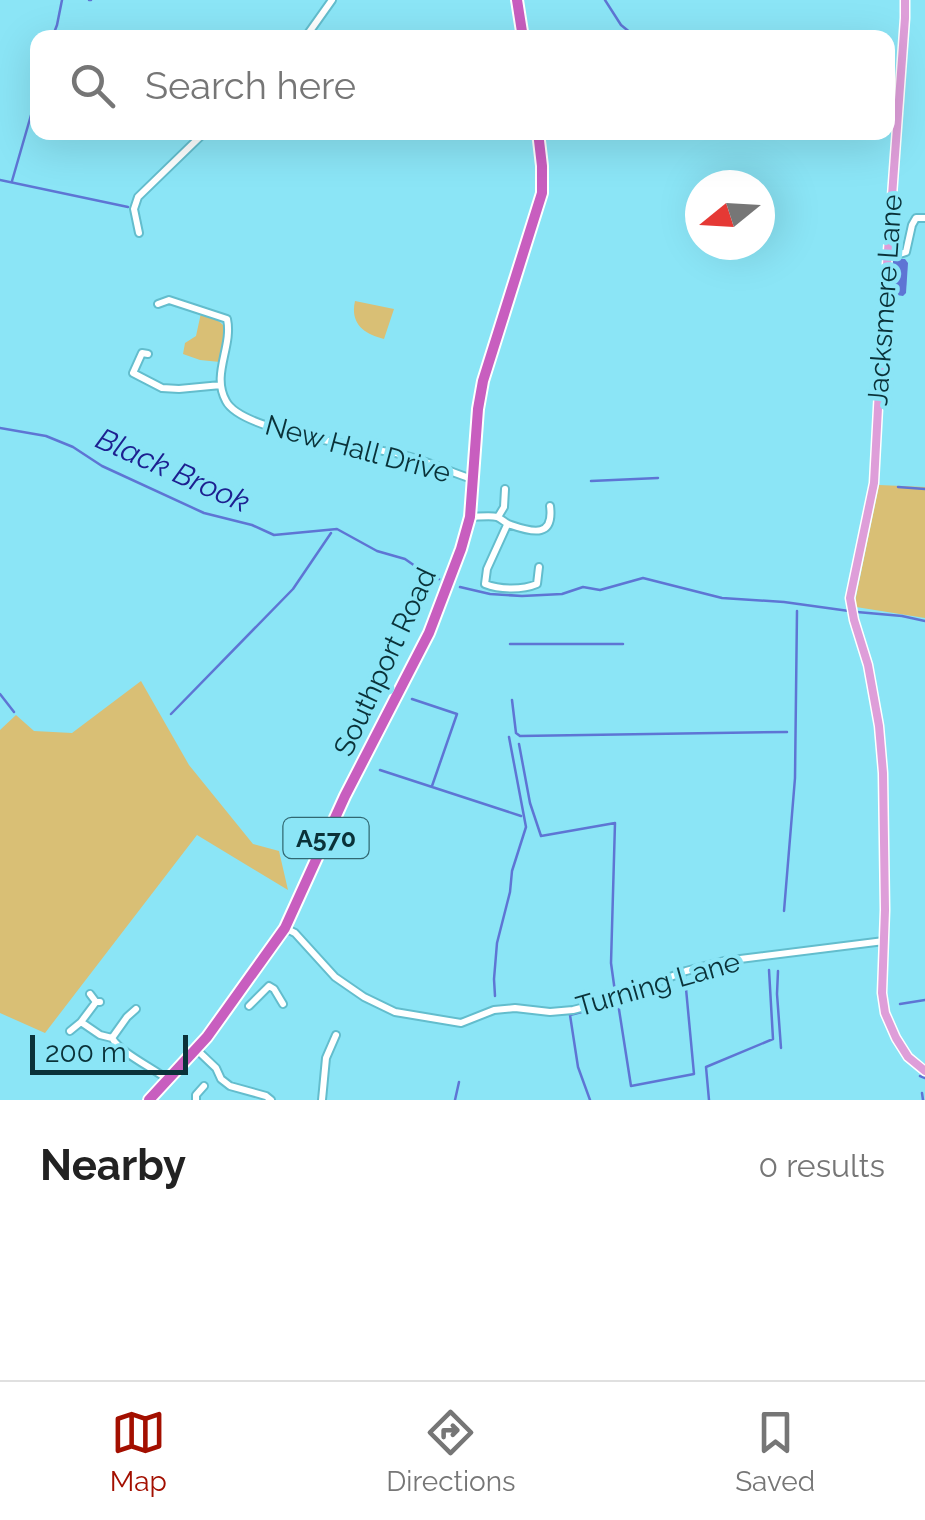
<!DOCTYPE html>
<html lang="en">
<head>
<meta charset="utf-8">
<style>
	:root { --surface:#fff; --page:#f2f2f2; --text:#222; --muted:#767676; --line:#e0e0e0; --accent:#a30f00 }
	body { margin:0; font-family:Raleway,sans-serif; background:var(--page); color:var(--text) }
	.compass { position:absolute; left:685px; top:170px; width:90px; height:90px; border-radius:50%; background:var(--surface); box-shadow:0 10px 40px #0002; rotate:252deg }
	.scale { position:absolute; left:30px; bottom:25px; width:158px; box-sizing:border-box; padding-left:10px; border:5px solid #0a3239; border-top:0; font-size:28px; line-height:35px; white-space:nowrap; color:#0a3239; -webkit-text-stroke:8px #8be5f6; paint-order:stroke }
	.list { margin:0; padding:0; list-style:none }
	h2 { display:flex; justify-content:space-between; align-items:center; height:130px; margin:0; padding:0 40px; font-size:42px }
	h2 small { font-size:32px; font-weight:400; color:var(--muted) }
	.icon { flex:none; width:55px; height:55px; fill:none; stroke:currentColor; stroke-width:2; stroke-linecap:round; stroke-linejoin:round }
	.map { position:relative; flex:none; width:925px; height:1100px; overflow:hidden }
	.search { position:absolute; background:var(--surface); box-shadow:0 10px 40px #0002; left:30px; right:30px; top:30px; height:110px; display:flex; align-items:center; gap:25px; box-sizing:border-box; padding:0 35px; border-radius:20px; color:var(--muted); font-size:38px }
	.sheet { height:280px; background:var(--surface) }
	nav { display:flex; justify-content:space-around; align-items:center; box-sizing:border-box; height:140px; border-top:2px solid var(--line); background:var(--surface); font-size:28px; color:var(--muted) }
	nav a { display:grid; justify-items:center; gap:5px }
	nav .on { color:var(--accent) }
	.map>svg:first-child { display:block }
</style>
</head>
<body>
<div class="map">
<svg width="925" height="1100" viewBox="0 0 925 1100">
	<rect width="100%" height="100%" fill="#8be5f6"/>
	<path fill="#d9bf75" d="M355 301 394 309 384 339C363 334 350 323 355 301Z
		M201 313C234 325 228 332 220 362L200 360 183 354 185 343 196 336Z
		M879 485 925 487V618L856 607V597Z
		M141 681 189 765 253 844 279 851 288 890 197 835 45 1033 0 1013V730L16 715 34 731 72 733Z"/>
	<path fill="#5e75d4" d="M897 259H905L908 263 906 293 903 296 890 294 893 261Z"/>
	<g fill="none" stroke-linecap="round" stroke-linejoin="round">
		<path stroke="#5e75d4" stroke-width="2.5" d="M89 0H91
			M605 0 621 25 637 38
			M52 38 57 25 62 0
			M0 180 128 207
			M12 181 38 91
			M0 428 46 436 73 447 102 466 204 513 252 525 274 535 337 529 377 551 405 559 428 575 439 579
			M591 481 658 478
			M898 487 925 489
			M460 587 490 594 522 596 562 594 583 587 600 590 643 578 722 598 784 602 849 611
			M857 612 902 616 925 621
			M510 644H623
			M0 694 14 712
			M412 699 457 714 432 786
			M512 700 516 733 520 736 787 732
			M171 714 293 589 331 533
			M519 744 530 803 541 836 615 823 611 963 615 992
			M380 770 521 816
			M784 911 795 778 797 611
			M778 971 777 994 781 1048
			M495 996 494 979 497 943 510 892 512 871 526 827 509 737
			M618 1003 631 1086 694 1074 685 978
			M900 1004 925 1000
			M920 1076 925 1078
			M922 1093 923 1100
			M455 1100 459 1082
			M590 1100 578 1067 570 1015 613 1004
			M709 1100 706 1067 773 1039 769 970"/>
		<defs>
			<path id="minor" d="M305 38 332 0
				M139 233 134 209 138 197 205 132
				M887 255H897L906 252 912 225 916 218H925
				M158 304 169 300 227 319C233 347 211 374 226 401 242 432 363 446 399 454 424 460 448 471 472 479
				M148 354 142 353 133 373 162 388 179 389 221 385
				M471 517C478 517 490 515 497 517 502 519 506 524 511 525 534 533 554 537 550 506
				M498 517 504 507 505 489
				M507 525 487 569 485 584C500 590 523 590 537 584L539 567
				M285 928 295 933 335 977 364 997 395 1012 461 1023 494 1010 515 1008 550 1012 573 1010 608 1001 686 971 724 961 884 941
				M90 994 96 1002H100
				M96 1002 81 1022 100 1035 112 1038C121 1053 151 1067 167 1079
				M249 1006 269 986 274 989 283 1004
				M70 1031 81 1022
				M112 1038 127 1017 136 1009
				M196 1049 216 1068 221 1079 230 1086 266 1096 271 1100
				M196 1100V1095L204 1086
				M322 1100 326 1058 336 1035"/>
			<path id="major" d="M905 0V18L882 333 874 483 850 598 854 620 868 665 879 726 883 773 885 910 882 993 885 1013 896 1038 908 1057 925 1071"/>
			<path id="highway" d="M517 0 523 38
				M149 1100 207 1037 285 928 345 796 429 633 461 549 470 517 478 409 483 381 542 193V166L538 132"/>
		</defs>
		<use href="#minor" stroke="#63bdcd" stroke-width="10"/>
		<use href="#major" stroke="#fff" stroke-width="11"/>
		<use href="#highway" stroke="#fff" stroke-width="14"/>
		<use href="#minor" stroke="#fff" stroke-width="6"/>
		<use href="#major" stroke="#de9ed9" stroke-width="8"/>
		<use href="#highway" stroke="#c85ebf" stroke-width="10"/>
	</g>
	<g text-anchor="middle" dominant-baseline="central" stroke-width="9" stroke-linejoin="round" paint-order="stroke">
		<rect fill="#8be5f6" stroke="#316872" stroke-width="2.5" x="283.5" y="818" width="85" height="40" rx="8"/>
		<g font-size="25" font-weight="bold" fill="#0a3239">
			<text x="326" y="838">A570</text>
		</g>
		<g font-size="28" fill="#0a3239" stroke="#8be5f6">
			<text transform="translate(885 300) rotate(-86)">Jacksmere Lane</text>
			<text transform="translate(358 449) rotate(15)">New Hall Drive</text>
			<text transform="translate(385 662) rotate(-65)">Southport Road</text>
			<text transform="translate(658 984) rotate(-16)">Turning Lane</text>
		</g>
		<g font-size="30" font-style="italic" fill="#1d2090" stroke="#8be5f6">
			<text transform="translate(173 470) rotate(24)">Black Brook</text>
		</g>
	</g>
</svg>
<svg class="compass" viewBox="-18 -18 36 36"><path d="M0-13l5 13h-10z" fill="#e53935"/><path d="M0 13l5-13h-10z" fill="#767676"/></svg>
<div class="scale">200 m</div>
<div class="search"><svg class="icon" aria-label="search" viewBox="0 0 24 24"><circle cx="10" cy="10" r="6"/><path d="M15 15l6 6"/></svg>Search here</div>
</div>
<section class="sheet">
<h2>Nearby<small>0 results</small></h2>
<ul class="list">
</ul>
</section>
<nav>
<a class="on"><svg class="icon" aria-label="map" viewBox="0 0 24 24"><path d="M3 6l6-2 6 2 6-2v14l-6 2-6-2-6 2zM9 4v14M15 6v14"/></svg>Map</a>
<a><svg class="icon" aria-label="directions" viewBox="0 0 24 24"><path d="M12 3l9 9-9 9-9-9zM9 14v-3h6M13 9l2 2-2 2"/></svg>Directions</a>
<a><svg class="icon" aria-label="saved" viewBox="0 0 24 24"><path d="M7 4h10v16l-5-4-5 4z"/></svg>Saved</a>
</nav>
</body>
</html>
